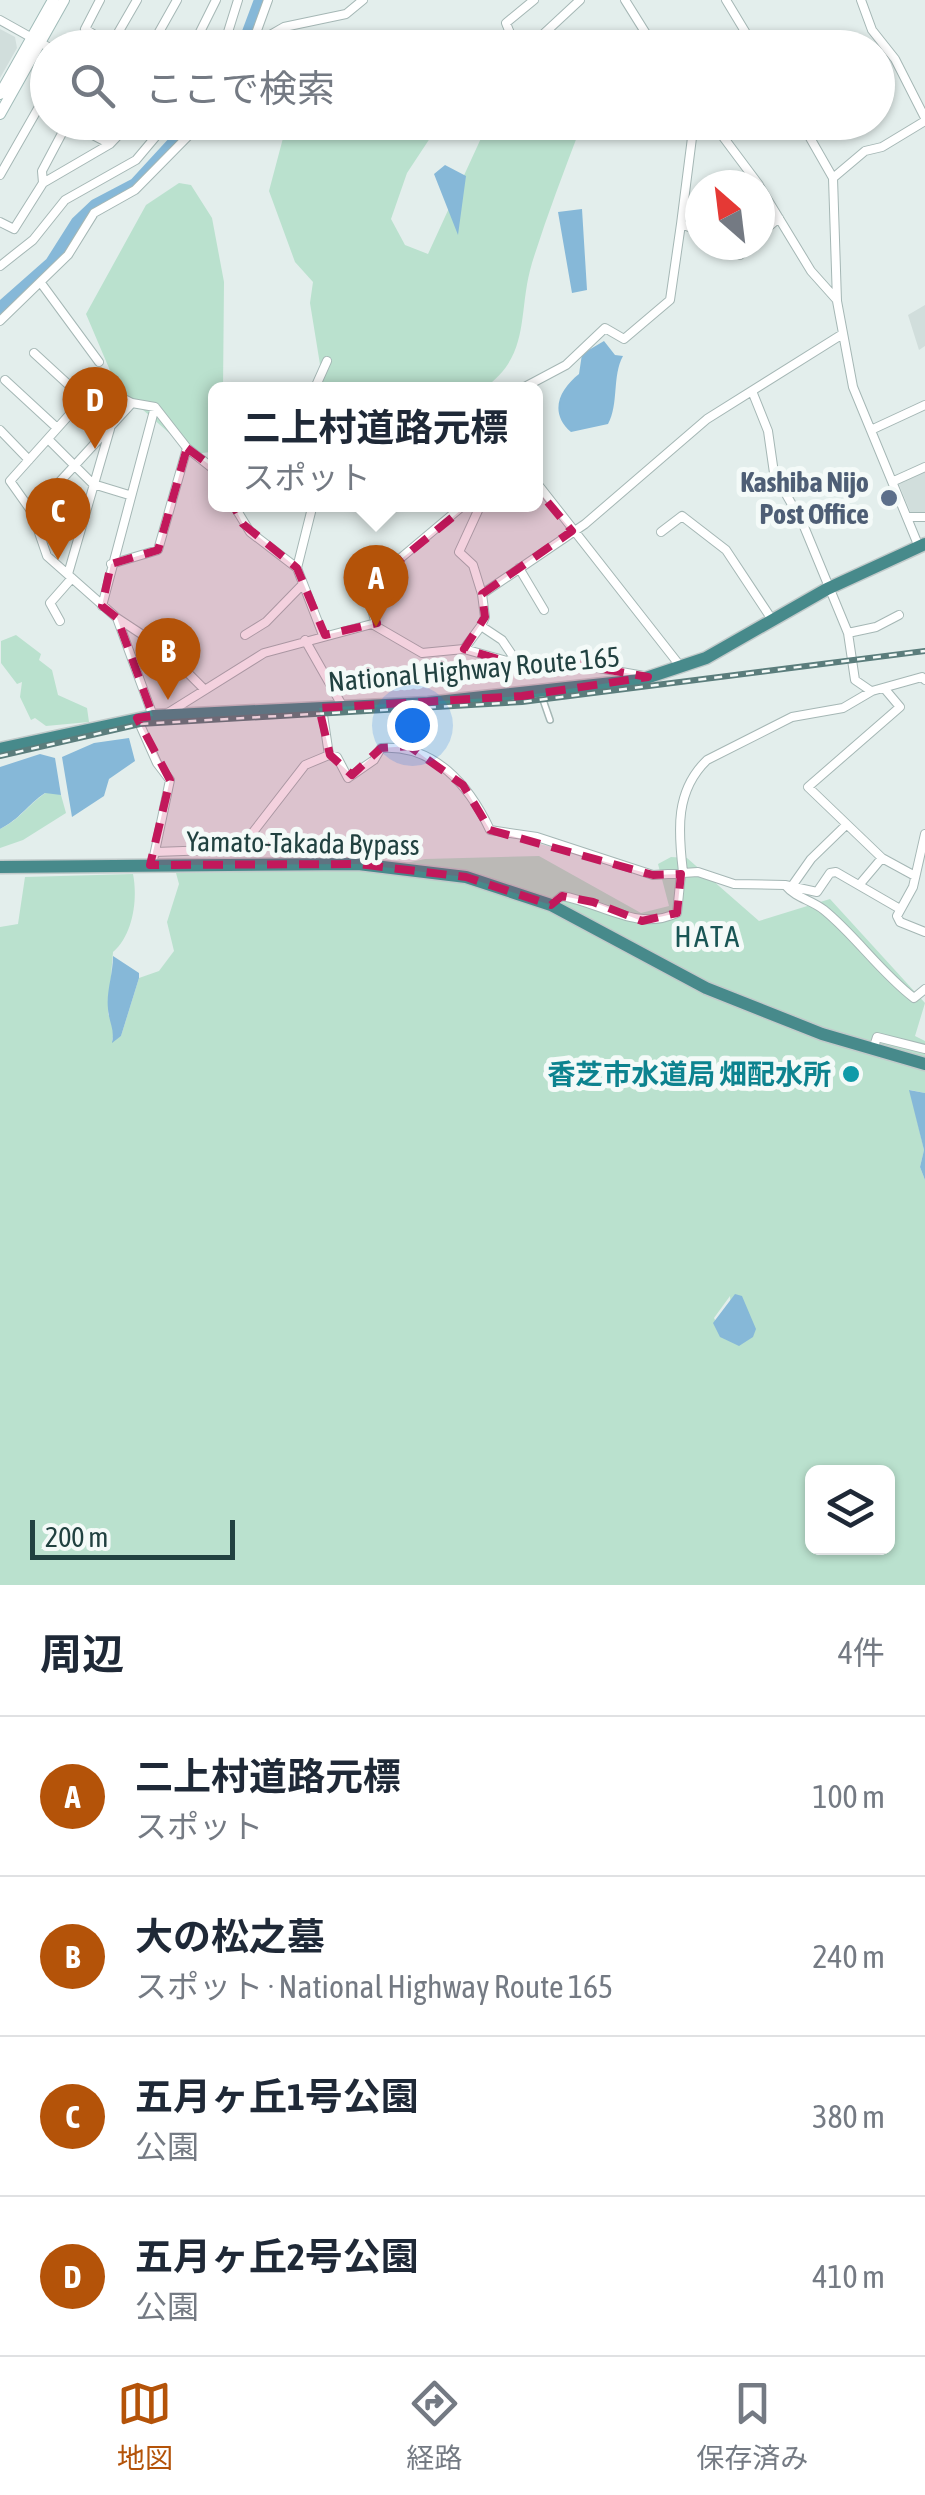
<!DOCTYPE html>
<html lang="ja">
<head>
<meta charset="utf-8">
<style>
	:root { --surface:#fff; --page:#f2f2f3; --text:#1f2937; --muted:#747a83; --line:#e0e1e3; --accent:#b45309 }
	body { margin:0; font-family:"Asap Condensed","Noto Sans JP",sans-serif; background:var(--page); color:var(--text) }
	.controls { position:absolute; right:30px; bottom:30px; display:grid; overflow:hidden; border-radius:15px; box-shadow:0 2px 8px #0004 }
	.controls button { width:90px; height:90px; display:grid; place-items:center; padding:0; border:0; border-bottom:2px solid var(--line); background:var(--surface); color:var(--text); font:50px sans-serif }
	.compass { position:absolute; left:685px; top:170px; width:90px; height:90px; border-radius:50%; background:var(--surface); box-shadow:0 2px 8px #0004; rotate:332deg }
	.scale { position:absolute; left:30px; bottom:25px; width:205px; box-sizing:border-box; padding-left:10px; border:5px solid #214140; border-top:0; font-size:28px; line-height:35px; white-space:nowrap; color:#214140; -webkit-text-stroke:8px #f4faf8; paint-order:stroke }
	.you { position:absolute; left:412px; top:725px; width:35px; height:35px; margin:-25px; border:8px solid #fff; border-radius:50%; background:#1a73e8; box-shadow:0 0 0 15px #1a73e833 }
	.badge { display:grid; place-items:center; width:65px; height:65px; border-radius:50%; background:var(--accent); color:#fff; font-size:32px; font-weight:700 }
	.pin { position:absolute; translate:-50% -82px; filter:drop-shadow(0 2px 5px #0008) }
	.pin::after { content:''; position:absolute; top:52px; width:35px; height:30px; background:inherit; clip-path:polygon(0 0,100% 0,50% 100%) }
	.popup { position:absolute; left:208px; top:382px; width:335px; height:130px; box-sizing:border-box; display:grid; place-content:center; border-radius:15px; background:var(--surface); filter:drop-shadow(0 2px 8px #0005); font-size:32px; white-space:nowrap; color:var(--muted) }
	.popup b { font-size:38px; color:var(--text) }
	.popup::after { content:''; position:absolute; left:50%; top:100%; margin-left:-20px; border:20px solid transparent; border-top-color:var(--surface) }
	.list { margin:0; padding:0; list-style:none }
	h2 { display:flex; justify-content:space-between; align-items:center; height:130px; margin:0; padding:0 40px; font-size:42px }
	h2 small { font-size:32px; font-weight:400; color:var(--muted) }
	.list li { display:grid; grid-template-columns:65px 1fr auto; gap:30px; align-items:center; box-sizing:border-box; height:160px; padding:0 40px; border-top:2px solid var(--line) }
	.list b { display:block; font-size:38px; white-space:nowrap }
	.list p { margin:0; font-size:32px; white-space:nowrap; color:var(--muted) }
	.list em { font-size:32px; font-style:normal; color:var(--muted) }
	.icon { flex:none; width:55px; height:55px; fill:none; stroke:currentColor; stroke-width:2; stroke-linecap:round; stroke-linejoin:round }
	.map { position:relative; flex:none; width:925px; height:1585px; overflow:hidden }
	.search { position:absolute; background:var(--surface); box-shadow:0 2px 8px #0004; left:30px; right:30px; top:30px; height:110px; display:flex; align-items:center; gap:25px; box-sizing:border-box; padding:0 35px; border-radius:55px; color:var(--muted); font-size:38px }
	.sheet { height:770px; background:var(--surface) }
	nav { display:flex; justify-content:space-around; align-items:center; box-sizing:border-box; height:140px; border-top:2px solid var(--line); background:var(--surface); font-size:28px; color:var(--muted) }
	nav a { display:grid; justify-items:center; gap:5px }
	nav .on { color:var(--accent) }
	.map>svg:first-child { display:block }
</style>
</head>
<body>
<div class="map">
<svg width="925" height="1585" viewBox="0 0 925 1585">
	<rect width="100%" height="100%" fill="#e3eeec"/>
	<path fill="#d1dedc" d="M0 29 15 37 17 48 0 78Z
		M925 305V346L919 350 908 315Z
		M925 470V514L912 516 898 482Z"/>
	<path fill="#bae1ce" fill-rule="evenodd" d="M287 123H440L407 173 391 219 405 245 428 254 488 123H576L580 129C563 174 546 218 532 263 517 313 532 355 483 389H324L310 303 313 282 295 262 269 191Z
		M179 183 191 185 212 218 224 282 223 389 216 390V438L211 452 193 454 117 387 86 314 146 205Z
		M16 635 41 654 39 660 52 670 58 695 87 708 89 722 46 726 35 718 31 720 20 697 22 682 17 684 1 663V641Z
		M50 790 61 795 66 813 23 840 0 848V829C21 819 30 802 50 790Z
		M539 856 641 913 669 906 658 864 671 857 687 858 759 921 830 899 925 1003 915 1036 925 1041V1093L910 1090 924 1150 920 1167 925 1180V1585H0V927L18 924 25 877 133 874C138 899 133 935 113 952L108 1014 115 1028 112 1041 121 1036 139 978 159 971 174 951 167 922 179 884 176 873 372 870 425 859ZM730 1296 733 1341 725 1339 714 1318ZM812 1472H888V1548H812Z"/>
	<path fill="#86b8d8" d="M445 165 466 176 458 235 434 174Z
		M582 209 587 290 572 293 558 212Z
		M604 341 615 355 623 356C612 376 619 404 608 424L571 432C548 412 560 389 579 374L582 354Z
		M129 738 135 761 109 779 104 796 72 817 62 757 94 743Z
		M40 754 55 758 61 795 45 793C27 805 20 819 0 829V767Z
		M113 956 139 973V978L121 1036 112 1043C115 1029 109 1023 108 1009 106 991 113 975 113 956Z
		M909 1090 925 1093V1180L920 1167 924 1150Z
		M735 1294 742 1296 756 1329 753 1337 739 1346 720 1337 713 1323Z"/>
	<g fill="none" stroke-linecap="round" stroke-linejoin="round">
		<path stroke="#86b8d8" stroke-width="12" d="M242 48 260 0
			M0 308 51 263 77 222 95 205 135 184 192 122"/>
		<defs>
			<path id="pedestrian" d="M541 694 550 720"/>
			<path id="minor" d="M100 0 85 29 116 48
				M625 0 655 48
				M726 0 755 48
				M861 0 872 30 895 59 925 118
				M0 20 50 48
				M537 40 621 39 624 48
				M111 45 137 0
				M251 46 284 27 346 14 363 0
				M251 47 268 0
				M150 48 177 0
				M192 48 216 0
				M223 48 238 0
				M516 48 506 23 534 0
				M519 48 537 40 580 0
				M694 122 681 224 700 231
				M712 122 759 185
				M801 122 833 178 837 301 853 387 919 547
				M70 123 110 144
				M0 175 48 91
				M833 178 865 151 882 147 925 121
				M43 183 42 171 68 122
				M760 187 811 271 836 299
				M0 222 14 229 43 183 110 144 130 123
				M760 234 779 218
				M729 245 740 255 749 245
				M0 266 33 240 65 200 136 160 168 122
				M41 283 99 362
				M0 321 68 255 94 213 135 190 202 122
				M34 353 84 399
				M5 380 57 428
				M314 390 327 361
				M519 390 566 365 605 328 624 339 670 300 681 224
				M752 391 768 431 774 473 803 524 848 633 855 680 871 691
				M0 430 29 460
				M871 430 925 405
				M48 439 93 484 129 495
				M187 448 216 471
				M894 481 925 467
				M536 482 681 667
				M233 504 250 532 297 568
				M313 504 297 568 323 635
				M481 504 459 552 473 565 482 594
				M32 512 132 403
				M908 517H925
				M661 532 682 516 726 550 773 621
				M111 564 158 550 187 448 155 407 132 403 96 385 10 481 32 512 47 556 117 618
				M519 568 544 610
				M68 574 110 429
				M102 606 155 407
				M60 621 50 603 72 578
				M376 624 369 599 384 572 465 504
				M848 633 876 627 899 615
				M245 635 266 622 303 584
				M305 640 343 707
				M464 649 481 626
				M519 665 502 640 481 626 485 617 482 594 585 524 707 419 841 335
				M884 688 900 707 808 787 882 858 915 876
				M322 708 329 755
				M168 713 264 653 372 624 422 653 464 649 528 667 576 664 644 676
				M153 716 117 618 164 649 204 689
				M137 718 157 763 170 780 154 856
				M925 834 913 887 897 916 900 922 925 932
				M155 852 240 849 305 765 329 755 337 757 348 778 374 760 381 748C434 744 469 785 490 830L537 837 653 875 698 872 734 884 785 885C797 899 810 899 824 910 856 936 880 972 914 998L925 989
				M683 872C678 830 675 791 707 760L792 717 843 708 872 691 922 677 925 680
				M860 884 882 858
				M785 885 817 892 830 873 836 872 900 909
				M792 886 811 859 845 826
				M551 905 562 896C602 903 637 932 677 913L681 874
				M873 1050 877 1037 925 1049"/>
			<path id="secondary" d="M0 94 53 0
				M0 114 64 0"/>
			<path id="trunk" d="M0 749 153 716 428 703 640 680 706 658 827 589 925 544
				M0 867 358 864 466 877 551 905 706 988 822 1034 925 1064"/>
		</defs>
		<use href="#pedestrian" stroke="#a5b7b5" stroke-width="8"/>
		<use href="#minor" stroke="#a5b7b5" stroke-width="10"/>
		<use href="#secondary" stroke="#a0bbb8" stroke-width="12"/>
		<use href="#trunk" stroke="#c1caca" stroke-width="15"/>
		<use href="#pedestrian" stroke="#fff" stroke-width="5"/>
		<use href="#minor" stroke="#fff" stroke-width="8"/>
		<use href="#secondary" stroke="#fff" stroke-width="10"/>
		<use href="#trunk" stroke="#478a8b" stroke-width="12"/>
		<defs>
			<path id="rail" d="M0 756 140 724 522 702 925 651"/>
		</defs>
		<use href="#rail" stroke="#5b7d7c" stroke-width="6"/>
		<use href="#rail" stroke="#f4faf8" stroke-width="2.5" stroke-dasharray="8" stroke-linecap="butt"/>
	</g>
	<path fill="#c2185b" fill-opacity="0.2" stroke="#c2185b" stroke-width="8" stroke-dasharray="20 12" stroke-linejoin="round" d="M187 448 215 469 243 524 297 568 325 635 377 623 369 599 378 578 460 511 483 473 514 462 572 531 482 594 485 617 464 649 519 665 576 664 648 677 522 696 319 708 330 755 352 775 381 748 409 746 463 785 490 830 653 875 681 874 677 913 642 921 593 902 562 896 551 905 466 877 358 864 150 865 170 780 137 718 153 716 117 618 102 606 111 564 158 550Z"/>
	<circle fill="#5c6f8a" stroke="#f4faf8" stroke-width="4" cx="889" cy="498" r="10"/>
	<circle fill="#0f9aa8" stroke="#f4faf8" stroke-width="4" cx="851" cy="1074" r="10"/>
	<g text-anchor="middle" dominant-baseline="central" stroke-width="10" stroke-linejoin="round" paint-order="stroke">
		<g font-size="28" font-weight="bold" fill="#4e5e75" stroke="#f4faf8" text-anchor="end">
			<text x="869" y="482">Kashiba Nijo<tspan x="869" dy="32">Post Office</tspan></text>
		</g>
		<g font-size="28" fill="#214140" stroke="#f4faf8">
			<text transform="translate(474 669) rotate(-5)">National Highway Route 165</text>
			<text transform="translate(303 843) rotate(1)">Yamato-Takada Bypass</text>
		</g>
		<g font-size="28" font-weight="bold" fill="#0d838f" stroke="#f4faf8" text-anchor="end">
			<text x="831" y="1074">香芝市水道局 畑配水所</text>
		</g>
		<g font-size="30" letter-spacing="2.5" fill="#1a5655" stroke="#f4faf8">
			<text x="708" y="936">HATA</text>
		</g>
	</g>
</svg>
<div class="controls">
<button><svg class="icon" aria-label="layers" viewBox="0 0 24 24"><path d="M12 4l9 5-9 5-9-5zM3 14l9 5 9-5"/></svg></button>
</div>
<svg class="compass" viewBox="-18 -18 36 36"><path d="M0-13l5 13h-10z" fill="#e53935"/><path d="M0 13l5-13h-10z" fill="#747a83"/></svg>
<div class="scale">200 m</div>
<div class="you"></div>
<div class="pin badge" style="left:376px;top:627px">A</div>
<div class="popup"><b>二上村道路元標</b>スポット</div>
<div class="pin badge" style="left:168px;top:700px">B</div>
<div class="pin badge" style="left:58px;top:560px">C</div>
<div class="pin badge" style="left:95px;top:449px">D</div>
<div class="search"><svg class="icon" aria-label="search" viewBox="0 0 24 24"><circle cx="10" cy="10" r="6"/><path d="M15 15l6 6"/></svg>ここで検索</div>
</div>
<section class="sheet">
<h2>周辺<small>4件</small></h2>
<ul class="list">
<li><span class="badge">A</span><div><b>二上村道路元標</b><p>スポット</p></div><em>100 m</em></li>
<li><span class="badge">B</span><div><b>大の松之墓</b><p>スポット · National Highway Route 165</p></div><em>240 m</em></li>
<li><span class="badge">C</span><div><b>五月ヶ丘1号公園</b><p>公園</p></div><em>380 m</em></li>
<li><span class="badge">D</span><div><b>五月ヶ丘2号公園</b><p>公園</p></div><em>410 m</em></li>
</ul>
</section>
<nav>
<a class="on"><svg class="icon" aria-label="map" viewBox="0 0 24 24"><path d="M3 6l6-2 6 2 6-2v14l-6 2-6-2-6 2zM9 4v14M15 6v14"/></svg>地図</a>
<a><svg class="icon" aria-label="directions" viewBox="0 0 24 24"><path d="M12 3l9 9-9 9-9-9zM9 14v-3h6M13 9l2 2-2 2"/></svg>経路</a>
<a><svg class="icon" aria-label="saved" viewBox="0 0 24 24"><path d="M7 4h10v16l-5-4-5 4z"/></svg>保存済み</a>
</nav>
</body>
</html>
